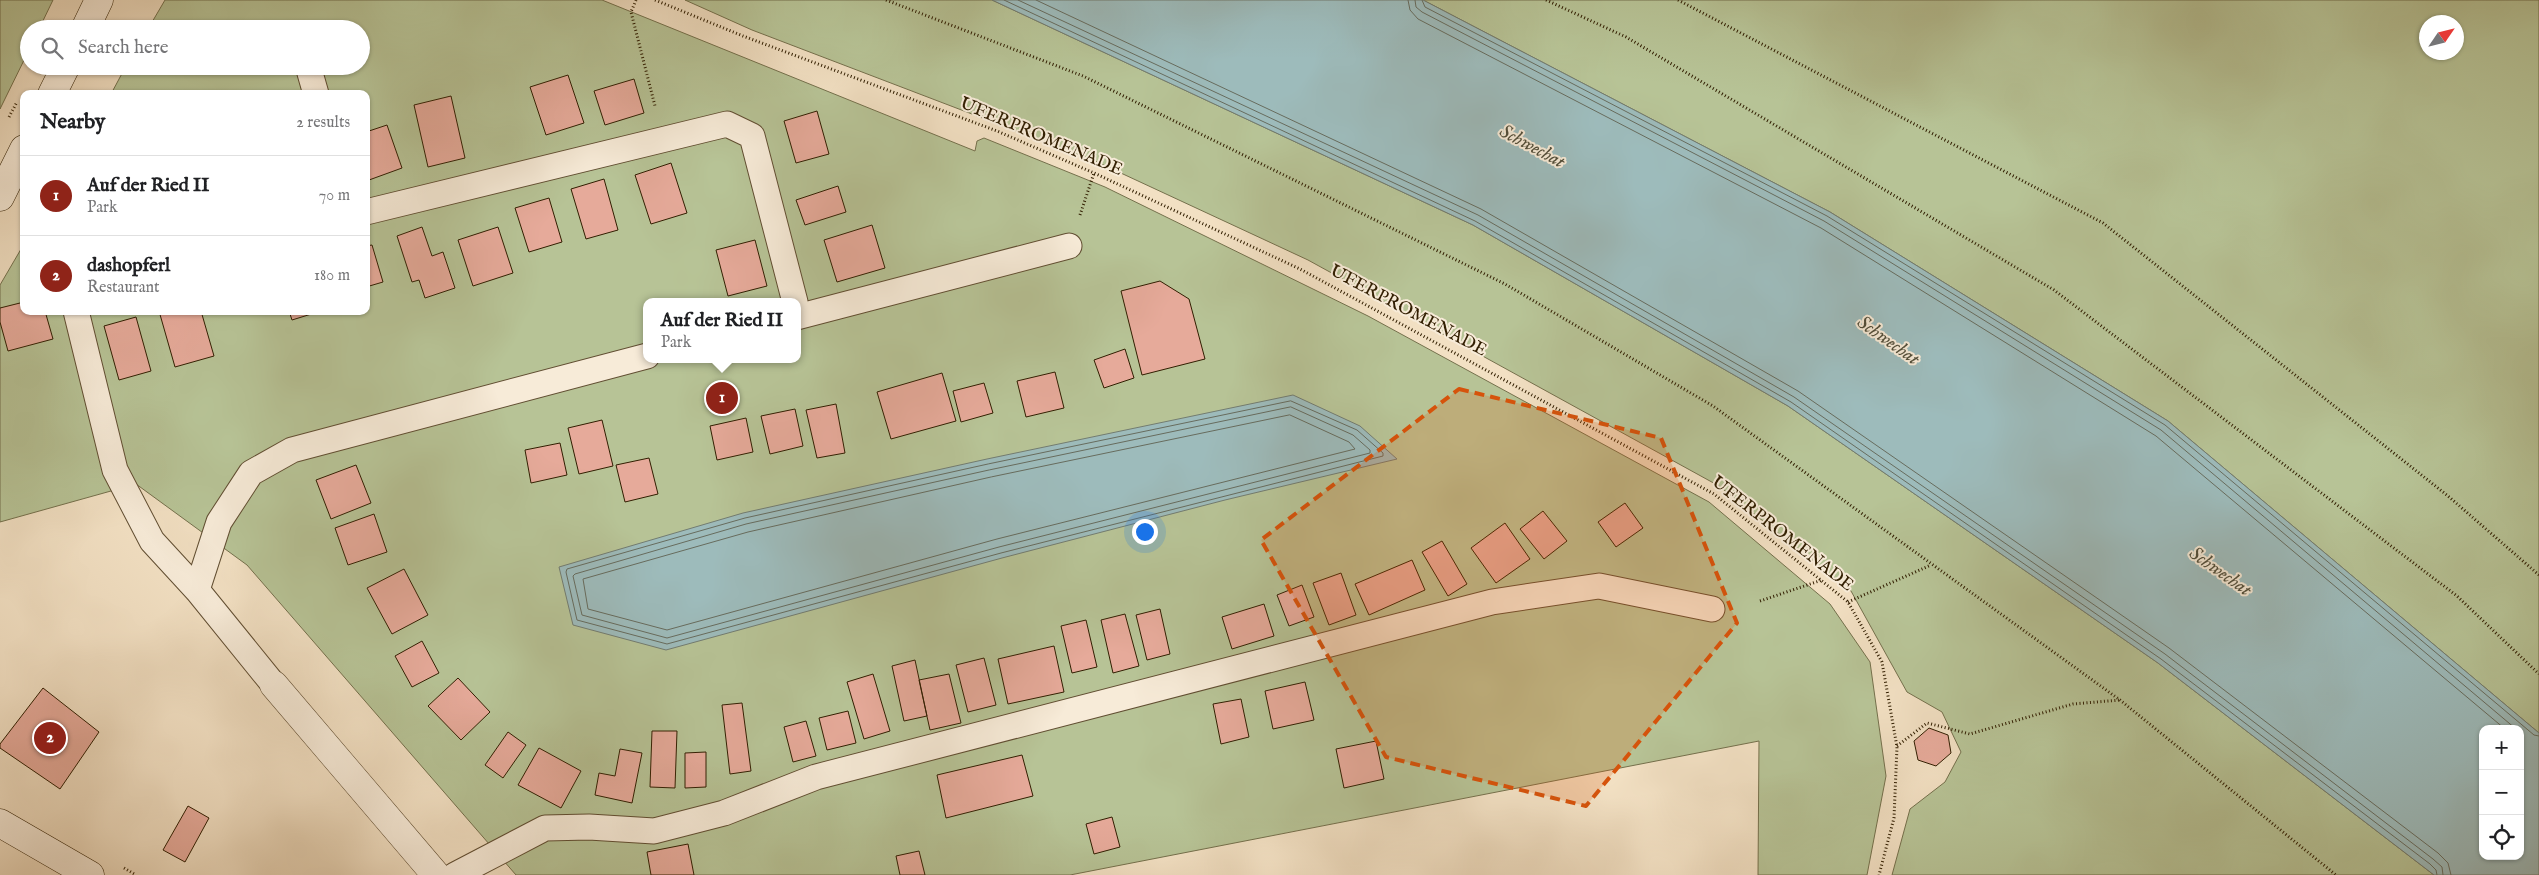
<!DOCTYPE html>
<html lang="en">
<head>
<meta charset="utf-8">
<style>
	:root { --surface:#fff; --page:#f6f6f6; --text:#202124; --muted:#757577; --line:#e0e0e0; --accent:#8f2418 }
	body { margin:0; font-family:"IM FELL English",serif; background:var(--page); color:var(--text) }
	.controls { position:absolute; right:15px; bottom:15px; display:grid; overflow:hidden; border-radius:10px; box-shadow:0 1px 4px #0004 }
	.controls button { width:45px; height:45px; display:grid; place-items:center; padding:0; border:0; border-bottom:1px solid var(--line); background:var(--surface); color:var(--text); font:25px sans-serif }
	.compass { position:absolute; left:2419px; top:15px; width:45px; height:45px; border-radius:50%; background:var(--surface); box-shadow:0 1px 4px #0004; rotate:55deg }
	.you { position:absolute; left:1144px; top:531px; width:18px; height:18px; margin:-12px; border:4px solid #fff; border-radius:50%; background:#1a73e8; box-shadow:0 0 0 8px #1a73e833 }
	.badge { display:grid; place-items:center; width:32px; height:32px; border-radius:50%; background:var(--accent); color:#fff; font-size:16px; font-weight:700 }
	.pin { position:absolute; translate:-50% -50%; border:2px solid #fff; box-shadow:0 1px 5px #0006 }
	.popup { position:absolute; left:643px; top:298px; width:158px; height:65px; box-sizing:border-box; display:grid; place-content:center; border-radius:10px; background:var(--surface); filter:drop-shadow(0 1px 4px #0005); font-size:16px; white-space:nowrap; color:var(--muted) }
	.popup b { font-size:19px; color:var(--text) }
	.popup::after { content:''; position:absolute; left:50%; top:100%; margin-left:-10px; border:10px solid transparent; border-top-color:var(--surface) }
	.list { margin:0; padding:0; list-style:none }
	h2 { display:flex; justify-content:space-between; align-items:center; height:65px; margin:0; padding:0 20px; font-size:21px }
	h2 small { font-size:16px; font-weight:400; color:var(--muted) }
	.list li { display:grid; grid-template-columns:32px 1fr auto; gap:15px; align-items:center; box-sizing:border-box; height:80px; padding:0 20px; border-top:1px solid var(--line) }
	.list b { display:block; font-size:19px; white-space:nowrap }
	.list p { margin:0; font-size:16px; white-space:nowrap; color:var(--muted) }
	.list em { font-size:16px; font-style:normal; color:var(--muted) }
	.icon { flex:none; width:28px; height:28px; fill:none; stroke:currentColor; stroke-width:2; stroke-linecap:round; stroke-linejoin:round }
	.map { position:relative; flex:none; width:2539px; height:875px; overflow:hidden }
	.search { position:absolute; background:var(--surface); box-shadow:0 1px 4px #0004; left:20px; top:20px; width:350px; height:55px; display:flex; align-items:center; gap:12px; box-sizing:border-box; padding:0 18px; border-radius:28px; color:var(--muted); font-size:19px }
	.panel { position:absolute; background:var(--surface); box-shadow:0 1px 4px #0004; left:20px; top:90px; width:350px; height:225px; border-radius:10px }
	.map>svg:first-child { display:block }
</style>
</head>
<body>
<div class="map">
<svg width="2539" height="875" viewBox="0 0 2539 875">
	<rect width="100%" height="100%" fill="#f2e0c3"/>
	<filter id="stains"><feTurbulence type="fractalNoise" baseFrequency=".004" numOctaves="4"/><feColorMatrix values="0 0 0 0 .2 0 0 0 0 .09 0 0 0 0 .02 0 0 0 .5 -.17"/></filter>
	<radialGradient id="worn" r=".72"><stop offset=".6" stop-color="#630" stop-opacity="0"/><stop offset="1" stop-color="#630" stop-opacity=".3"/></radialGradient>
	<path fill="#b7c396" stroke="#74704c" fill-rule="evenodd" d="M0 0H53L39 29H29V50L0 109Z
		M165 0H602L975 151 977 141 984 138 1105 187 1368 316 1709 502 1830 604 1870 662 1886 776 1867 875H1758L1759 741 1070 875H516L247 565 136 484 0 522V285L24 244V311H366V94H111L126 66H361V29H148ZM647 302H797V359H647Z
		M685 0H992L1473 225 1788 406 2158 663 2434 875H1892L1910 809 1945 782 1961 752 1942 712 1907 692 1851 591 1719 486 1308 260 1095 161 752 30Z
		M1423 0H2539V733L2168 421 1830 212ZM2426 22H2456V52H2426Z"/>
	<path fill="#9dbbbb" stroke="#727c71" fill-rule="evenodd" d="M992 0H1423L1830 212 2168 421 2539 733V875H2434L2158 663 1788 406 1473 225ZM2483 729H2520V856H2483Z
		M1293 395 1360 426 1397 459 1225 500 1002 558 666 650 573 625 559 567 743 513 987 459Z"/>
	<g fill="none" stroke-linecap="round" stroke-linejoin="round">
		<path stroke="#676c5e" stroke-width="1" d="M1004 0 1475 221 1791 402 2161 659 2430 864 2436 870 2437 875
			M1018 0 1478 215 1794 397 2165 654 2433 859 2442 867 2443 875
			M1036 0 1481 209 1798 391 2169 648 2438 853 2448 863 2451 875
			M1408 0 1410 10 1418 19 1821 228 2156 436 2505 729
			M1415 0 1416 7 1422 12 1824 221 2161 430 2516 729
			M1422 0 1425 7 1827 216 2165 425 2534 735 2539 736
			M1291 401 1357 430 1383 453V456L1001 553 667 644 577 620 566 572 567 569 745 518 988 464Z
			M1291 407 1353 435 1370 450V453L999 547 667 638 582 615 573 576 575 574 746 524 989 470Z
			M1290 415 1349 442 1355 449 997 539 667 630 588 609 583 579 748 532 991 477Z"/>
	</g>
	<path fill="#e6aa9a" stroke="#311e01" d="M568 75 584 123 546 135 530 87Z
		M634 79 644 113 605 125 594 91Z
		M451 96 465 158 428 167 414 105Z
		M817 111 829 154 796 163 784 121Z
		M387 125 402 168 369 180 366 172V132Z
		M671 163 687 213 651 224 635 175Z
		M604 179 618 230 586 239 571 189Z
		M838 186 846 212 805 225 796 200Z
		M549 198 562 242 529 252 515 208Z
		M872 225 885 268 837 282 824 240Z
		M422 227 432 256 443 252 455 288 425 298 419 280 412 282 397 236Z
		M498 227 513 273 473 286 458 240Z
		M755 240 767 286 728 296 716 250Z
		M372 245 383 282 366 287V246Z
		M1160 281 1189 299 1205 359 1142 375 1121 291Z
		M24 302V311H45L53 339 8 351 0 322V308Z
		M159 311H201L214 356 175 367Z
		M289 311H321L292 320Z
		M136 317 151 371 119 380 104 326Z
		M1125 349 1134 378 1104 388 1094 360Z
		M1055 372 1064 408 1026 417 1017 381Z
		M942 373 956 421 891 439 877 392Z
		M984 383 993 413 961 422 953 391Z
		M836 404 845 453 817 458 806 410Z
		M795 409 803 446 770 454 761 416Z
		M746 418 753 452 717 460 710 426Z
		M602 420 613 466 579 474 568 428Z
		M560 443 567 475 531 483 525 450Z
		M649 458 658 494 625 502 616 465Z
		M356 465 371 503 331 519 316 480Z
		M1625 503 1643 528 1616 547 1598 522Z
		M1543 511 1567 541 1544 559 1520 529Z
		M374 514 387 552 348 565 335 528Z
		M1505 523 1530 559 1496 583 1471 548Z
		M1442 541 1467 584 1448 596 1422 552Z
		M1412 560 1425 590 1369 615 1355 584Z
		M404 569 428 615 392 634 367 588Z
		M1341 573 1356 615 1329 625 1313 583Z
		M1302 585 1314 617 1289 626 1277 595Z
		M1264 604 1274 636 1232 649 1222 617Z
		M1160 609 1170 654 1147 660 1136 615Z
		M1125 614 1139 666 1113 673 1101 620Z
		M1086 620 1097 667 1072 673 1061 626Z
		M422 641 439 673 412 687 395 656Z
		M1054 646 1064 692 1008 704 998 659Z
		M984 658 996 705 968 712 956 665Z
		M915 660 927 716 904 721 892 666Z
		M873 674 890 731 864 739 847 682Z
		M949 674 961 723 930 730 919 680Z
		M458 678 490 712 461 740 428 706Z
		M1305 682 1314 720 1273 729 1265 691Z
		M43 688 99 732 60 789 0 748V744Z
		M1241 699 1249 737 1221 744 1213 704Z
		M742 703 751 771 730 774 722 705Z
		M848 711 856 743 827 750 819 718Z
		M806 721 816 756 793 762 784 727Z
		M1929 728 1948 735 1951 753 1936 766 1918 760 1914 741Z
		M652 731H677L675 788 650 787Z
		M508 732 526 745 503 778 485 765Z
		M1376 741 1384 779 1344 788 1336 749Z
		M539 748 581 771 561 808 518 785Z
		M620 749 642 753 632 803 595 795 599 773 615 776Z
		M706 752V787L685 788V753Z
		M1022 755 1033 796 946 818 937 775Z
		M188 806 209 818 185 862 163 850Z
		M1112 817 1120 847 1094 854 1086 824Z
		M688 844 694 875H651L647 852Z
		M919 851 925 875H900L896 856Z"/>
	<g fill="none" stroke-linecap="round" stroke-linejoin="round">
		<defs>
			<path id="lane" d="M308 66 316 94
				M366 212 727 124 752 136 795 302
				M76 311 115 470 152 541 197 590 274 685
				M797 317 1069 246
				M197 590 219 522 251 473 292 450 647 356
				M455 875 545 828 589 827 654 831 724 813 816 777 1492 602 1599 586 1712 609"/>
			<path id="street" d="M274 685 436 875"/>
			<path id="secondary" d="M85 29 99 0
				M52 94 66 66
				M0 197 24 149
				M0 823 90 875"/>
		</defs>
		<use href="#lane" stroke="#614e32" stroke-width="27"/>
		<use href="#street" stroke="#614e32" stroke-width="29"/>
		<use href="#secondary" stroke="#311e01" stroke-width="29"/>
		<path stroke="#311e01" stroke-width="3" stroke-dasharray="1 2.5" stroke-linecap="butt" d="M636 0 631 12 655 106
			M655 0 743 36 997 131 1094 173 1300 269 1714 494 1848 602 1882 662 1897 747 1894 818 1879 875
			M886 0 1083 76 1505 284 1713 406 2120 700 2336 875
			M1546 0 1626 37 2054 290 2457 596 2539 674
			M1678 0 2103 223 2448 496 2539 575
			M9 117 17 102
			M1080 215 1094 173
			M1760 601 1822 580
			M1848 602 1931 565
			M1897 746 1927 723 1970 734 2073 704 2120 700
			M124 868 136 875"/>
		<use href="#lane" stroke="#f7ebd8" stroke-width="25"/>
		<use href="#street" stroke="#f7ebd8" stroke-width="28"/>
		<use href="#secondary" stroke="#f7ebd8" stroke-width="28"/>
	</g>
	<path fill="#d6530b" fill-opacity="0.2" stroke="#d6530b" stroke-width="4" stroke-dasharray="10 6" stroke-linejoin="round" d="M1459 389 1661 438 1737 623 1586 806 1386 757 1261 540Z"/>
	<g text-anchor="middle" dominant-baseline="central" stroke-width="4" stroke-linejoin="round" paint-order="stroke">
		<g font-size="18" fill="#311e01" stroke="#f7ebd8">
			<text transform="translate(1041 137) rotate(23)">UFERPROMENADE</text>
			<text transform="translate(1408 311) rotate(28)">UFERPROMENADE</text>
			<text transform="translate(1782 534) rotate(38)">UFERPROMENADE</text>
		</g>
		<g font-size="19" font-style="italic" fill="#514d39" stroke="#f7ebd8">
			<text transform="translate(1532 147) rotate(28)">Schwechat</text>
			<text transform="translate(1888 341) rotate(35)">Schwechat</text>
			<text transform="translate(2220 572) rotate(35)">Schwechat</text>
		</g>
	</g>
	<rect width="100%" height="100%" filter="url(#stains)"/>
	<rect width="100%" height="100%" fill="url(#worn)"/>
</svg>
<div class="controls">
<button>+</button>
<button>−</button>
<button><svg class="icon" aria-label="locate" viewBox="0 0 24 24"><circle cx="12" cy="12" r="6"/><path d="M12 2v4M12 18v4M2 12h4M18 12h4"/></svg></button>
</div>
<svg class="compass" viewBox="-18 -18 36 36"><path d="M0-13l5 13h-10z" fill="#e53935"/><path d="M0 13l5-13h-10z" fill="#757577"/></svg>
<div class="you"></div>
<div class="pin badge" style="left:722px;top:398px">1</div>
<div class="popup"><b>Auf der Ried II</b>Park</div>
<div class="pin badge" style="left:50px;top:738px">2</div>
<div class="search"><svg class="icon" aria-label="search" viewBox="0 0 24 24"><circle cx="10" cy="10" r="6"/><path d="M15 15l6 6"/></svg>Search here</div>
<section class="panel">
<h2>Nearby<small>2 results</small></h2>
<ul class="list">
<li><span class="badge">1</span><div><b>Auf der Ried II</b><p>Park</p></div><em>70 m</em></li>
<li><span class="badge">2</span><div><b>dashopferl</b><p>Restaurant</p></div><em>180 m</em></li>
</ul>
</section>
</div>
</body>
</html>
